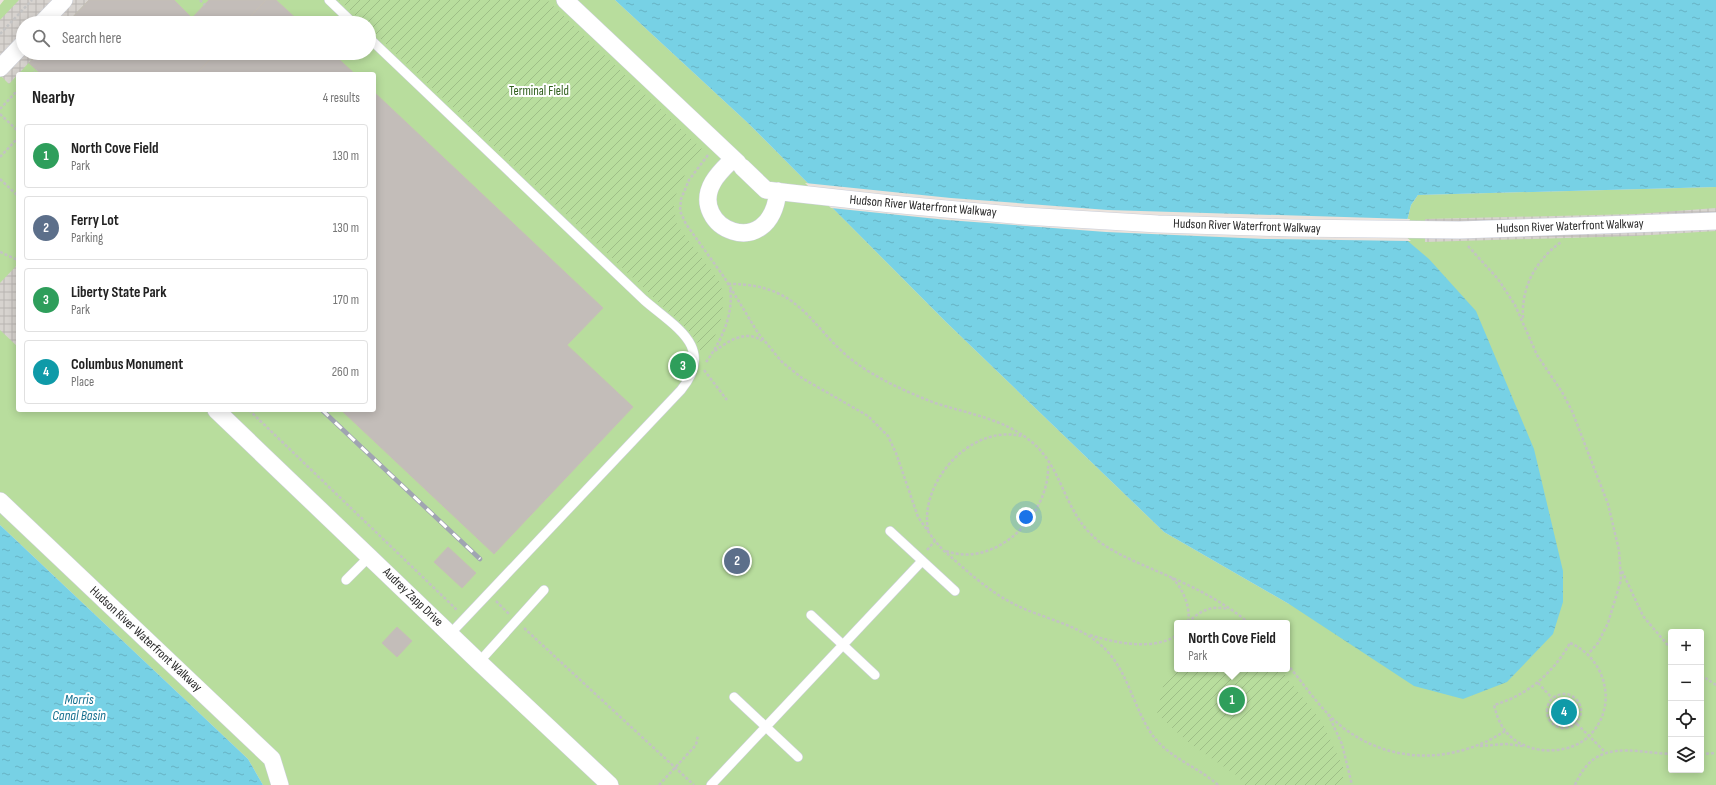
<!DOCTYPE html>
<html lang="en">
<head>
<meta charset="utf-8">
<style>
	:root { --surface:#fff; --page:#f2f2f2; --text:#222; --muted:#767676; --line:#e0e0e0; --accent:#db2777 }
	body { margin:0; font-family:"Sofia Sans Condensed",sans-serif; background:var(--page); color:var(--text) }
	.controls { position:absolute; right:12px; bottom:12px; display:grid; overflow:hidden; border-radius:4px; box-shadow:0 2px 10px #0003 }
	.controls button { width:36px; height:36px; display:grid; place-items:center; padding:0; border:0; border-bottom:1px solid var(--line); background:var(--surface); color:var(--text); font:20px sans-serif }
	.you { position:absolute; left:1026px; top:517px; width:14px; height:14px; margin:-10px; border:3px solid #fff; border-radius:50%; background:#1a73e8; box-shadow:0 0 0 6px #1a73e833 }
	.badge { display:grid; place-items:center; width:26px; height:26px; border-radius:50%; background:var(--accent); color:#fff; font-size:13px; font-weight:700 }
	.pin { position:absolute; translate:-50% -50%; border:2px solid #fff; box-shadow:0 1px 4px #0006 }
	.popup { position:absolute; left:1174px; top:620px; width:116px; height:52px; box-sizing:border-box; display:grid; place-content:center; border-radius:4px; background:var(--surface); filter:drop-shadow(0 1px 3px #0005); font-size:13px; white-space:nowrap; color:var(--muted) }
	.popup b { font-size:15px; color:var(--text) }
	.popup::after { content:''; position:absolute; left:50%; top:100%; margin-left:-8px; border:8px solid transparent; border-top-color:var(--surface) }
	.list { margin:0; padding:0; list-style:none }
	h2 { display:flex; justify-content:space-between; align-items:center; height:52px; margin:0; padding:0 16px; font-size:17px }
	h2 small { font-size:13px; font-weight:400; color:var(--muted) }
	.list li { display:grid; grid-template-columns:26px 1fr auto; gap:12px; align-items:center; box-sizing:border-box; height:64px; margin:0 8px 8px; padding:0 8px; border:1px solid var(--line); border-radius:4px }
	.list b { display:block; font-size:15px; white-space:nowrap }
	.list p { margin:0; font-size:13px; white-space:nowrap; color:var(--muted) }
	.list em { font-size:13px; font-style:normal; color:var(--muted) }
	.icon { flex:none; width:22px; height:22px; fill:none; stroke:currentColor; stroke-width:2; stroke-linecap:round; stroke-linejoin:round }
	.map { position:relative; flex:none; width:1716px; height:785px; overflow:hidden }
	.search { position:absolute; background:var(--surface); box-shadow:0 2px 10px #0003; left:16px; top:16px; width:360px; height:44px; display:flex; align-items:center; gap:10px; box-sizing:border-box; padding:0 14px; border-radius:22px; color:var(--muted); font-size:15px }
	.panel { position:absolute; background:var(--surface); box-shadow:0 2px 10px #0003; left:16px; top:72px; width:360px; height:340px; border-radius:4px }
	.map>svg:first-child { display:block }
</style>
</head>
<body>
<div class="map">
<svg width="1716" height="785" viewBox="0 0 1716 785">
	<defs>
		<pattern id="garden-furrows" width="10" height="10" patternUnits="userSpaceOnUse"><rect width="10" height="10" fill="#b8dd9d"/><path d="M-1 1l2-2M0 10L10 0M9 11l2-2" fill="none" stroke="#9ebe87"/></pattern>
		<pattern id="plaza-grid" width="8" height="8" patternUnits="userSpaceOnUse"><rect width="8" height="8" fill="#d7d3cf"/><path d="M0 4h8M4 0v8" fill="none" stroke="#b9b5b2"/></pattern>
		<pattern id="water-ripples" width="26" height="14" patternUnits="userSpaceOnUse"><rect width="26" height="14" fill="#77d1e5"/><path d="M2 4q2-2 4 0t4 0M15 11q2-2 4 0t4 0" fill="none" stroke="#67b3c4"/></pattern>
	</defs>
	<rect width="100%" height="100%" fill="#ebe3dc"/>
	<path fill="#b8dd9d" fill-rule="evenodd" d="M4 0H615L749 124 946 322 1164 532 1289 604 1403 237 1411 205 1418 195 1716 187V785H263L248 759 0 525V5ZM23 23H369V53H23ZM18 74H374V410H18ZM1177 623H1287V669H1177ZM1671 632H1701V770H1671Z"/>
	<path fill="url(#garden-furrows)" d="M339 0H547L703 150 687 170 673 201 677 225 720 282C728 309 719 335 702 356L697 341 687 329 369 28V23H363Z
		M1177 663V669H1280L1322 722 1343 767V785H1244L1239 777 1189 743 1157 714 1164 682Z"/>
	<path fill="url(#plaza-grid)" d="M19 0H89L67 23H23V53H38L9 84 0 75V20Z
		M1716 208V231L1635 236 1425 242V219L1636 214Z
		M18 264V347L0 330V283Z"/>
	<path fill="url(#water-ripples)" d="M615 0H1716V187L1418 195 1411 205 1403 237 1429 259 1476 311 1534 449 1563 571V602L1553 634 1507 682 1463 699 1414 686 1289 604 1164 532 946 322 749 124Z
		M0 525 248 759 263 785H0Z"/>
	<path fill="#ebe3dc" d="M805 183 951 198 1108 210 1410 219 1405 236 1411 241 1265 239 1106 232 947 220 831 208Z"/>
	<path fill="#c3bdb9" stroke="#c6bfb6" d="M89 0H174L192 18 209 0H266L244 23H67Z
		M266 0H276L301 23H244Z
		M38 53H216L196 74H41L29 63Z
		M216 53H332L355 74H196Z
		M374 92 603 308 567 345 633 407 494 554 341 410H374Z
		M448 547 476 573 462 588 434 562Z
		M397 627 412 641 397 657 382 643Z"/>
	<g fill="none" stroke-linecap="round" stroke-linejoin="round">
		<defs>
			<path id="lane" d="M329 0 353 23
				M369 38 644 300C675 327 716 347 681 390L450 634
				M890 531 955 591
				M346 580 370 556
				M811 615 875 675
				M479 662 544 590
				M734 697 798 757
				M711 785 922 561"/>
			<path id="street" d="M565 0 738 163
				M42 23 64 0
				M0 68 23 44
				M733 159C726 166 718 173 713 182 687 227 770 265 778 191
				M742 167 766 190 791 193 891 204 1024 216 1158 224 1292 228 1459 230 1716 221
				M216 410 479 662 610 785
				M0 501 272 759 280 785"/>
		</defs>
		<use href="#lane" stroke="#cbcfda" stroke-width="10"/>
		<use href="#street" stroke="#cbcfda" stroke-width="18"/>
		<path stroke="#c3c3c3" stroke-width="2.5" stroke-dasharray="3 2" stroke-linecap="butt" d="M200 0 205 5
			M0 34 32 0
			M33 74 37 70
			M0 109 18 90
			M0 114 18 131
			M708 155 689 180 681 199 680 211 686 224 724 277 758 333 782 362 802 378 868 416 888 436 896 453 918 517 935 541 943 550C966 570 989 592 1016 605 1042 618 1072 623 1096 641 1127 664 1131 703 1151 733 1168 758 1197 766 1218 785
			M0 157 18 138
			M0 179 18 196
			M1468 246 1498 279 1515 305 1537 355 1562 392 1572 411 1608 504 1619 550 1621 580 1608 623 1598 643 1588 654
			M0 252 18 260
			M728 284C809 283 811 337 868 371 889 384 912 394 935 403 969 414 1005 419 1033 443 1066 472 1063 517 1104 545 1124 558 1146 566 1168 576 1196 588 1225 603 1249 623
			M1523 318C1521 287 1536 260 1561 242
			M715 351C728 341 747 329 762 341
			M706 362C721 342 734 314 730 289
			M704 370 727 400
			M249 410 457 610
			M928 530C919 482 971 424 1021 436
			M927 550 935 541
			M946 551C997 569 1051 513 1048 464
			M1622 571 1643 616 1671 649
			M1172 578C1183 588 1191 608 1188 622
			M496 601 509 614
			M1188 623C1199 611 1211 605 1228 609
			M524 628 694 785
			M1090 635C1115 643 1155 651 1177 635
			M1570 643C1606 658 1619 707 1589 736 1570 755 1531 755 1511 737 1501 728 1497 717 1494 705 1528 695 1553 673 1570 643Z
			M1287 664C1304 684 1320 709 1341 726 1390 765 1454 764 1505 731
			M1701 675 1716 685
			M1538 683 1552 698
			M1547 711a17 17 0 1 1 34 0a17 17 0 1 1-34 0Z
			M1328 714 1342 744 1352 785
			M1577 724 1605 752
			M1480 746 1506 744 1523 746
			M1701 754 1716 753
			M659 785 696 745 698 735
			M1575 785C1595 738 1630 752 1671 754"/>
		<use href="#lane" stroke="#fff" stroke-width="9"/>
		<use href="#street" stroke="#fff" stroke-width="17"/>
		<defs>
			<path id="rail" d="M322 410 480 559"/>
		</defs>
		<use href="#rail" stroke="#a0a4b2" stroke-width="4.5"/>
		<use href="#rail" stroke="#fff" stroke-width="3" stroke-dasharray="9" stroke-linecap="butt"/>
	</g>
	<g text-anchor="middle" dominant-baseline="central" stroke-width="4" stroke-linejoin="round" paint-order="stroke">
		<g font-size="13" fill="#32611f" stroke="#fff">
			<text x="539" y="91">Terminal Field</text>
		</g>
		<g font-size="13" fill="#292929" stroke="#fff">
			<text transform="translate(923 206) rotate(5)">Hudson River Waterfront Walkway</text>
			<text transform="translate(1247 226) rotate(2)">Hudson River Waterfront Walkway</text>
			<text transform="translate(1570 226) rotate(-2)">Hudson River Waterfront Walkway</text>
			<text transform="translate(413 597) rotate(44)">Audrey Zapp Drive</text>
			<text transform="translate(146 639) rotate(43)">Hudson River Waterfront Walkway</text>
		</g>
		<g font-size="14" font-style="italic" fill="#177190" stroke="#fff">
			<text x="79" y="699">Morris<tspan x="79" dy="16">Canal Basin</tspan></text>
		</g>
	</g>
</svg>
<div class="controls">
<button>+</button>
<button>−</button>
<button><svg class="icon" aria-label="locate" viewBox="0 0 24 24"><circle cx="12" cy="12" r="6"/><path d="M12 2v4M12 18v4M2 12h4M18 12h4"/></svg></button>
<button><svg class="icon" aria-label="layers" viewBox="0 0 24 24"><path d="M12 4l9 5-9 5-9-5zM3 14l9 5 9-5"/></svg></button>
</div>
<div class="you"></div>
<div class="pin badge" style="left:1232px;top:700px;background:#2e9e5b">1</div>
<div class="popup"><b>North Cove Field</b>Park</div>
<div class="pin badge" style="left:737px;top:561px;background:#5c6f8a">2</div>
<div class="pin badge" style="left:683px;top:366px;background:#2e9e5b">3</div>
<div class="pin badge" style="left:1564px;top:712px;background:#0f9aa8">4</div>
<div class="search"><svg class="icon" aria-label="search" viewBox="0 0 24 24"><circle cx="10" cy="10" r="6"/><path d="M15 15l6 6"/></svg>Search here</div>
<section class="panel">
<h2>Nearby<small>4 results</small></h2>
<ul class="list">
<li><span class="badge" style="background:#2e9e5b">1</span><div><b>North Cove Field</b><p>Park</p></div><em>130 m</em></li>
<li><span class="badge" style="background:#5c6f8a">2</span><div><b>Ferry Lot</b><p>Parking</p></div><em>130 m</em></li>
<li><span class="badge" style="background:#2e9e5b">3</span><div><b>Liberty State Park</b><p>Park</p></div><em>170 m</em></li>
<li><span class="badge" style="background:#0f9aa8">4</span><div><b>Columbus Monument</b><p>Place</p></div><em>260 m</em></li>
</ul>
</section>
</div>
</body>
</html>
